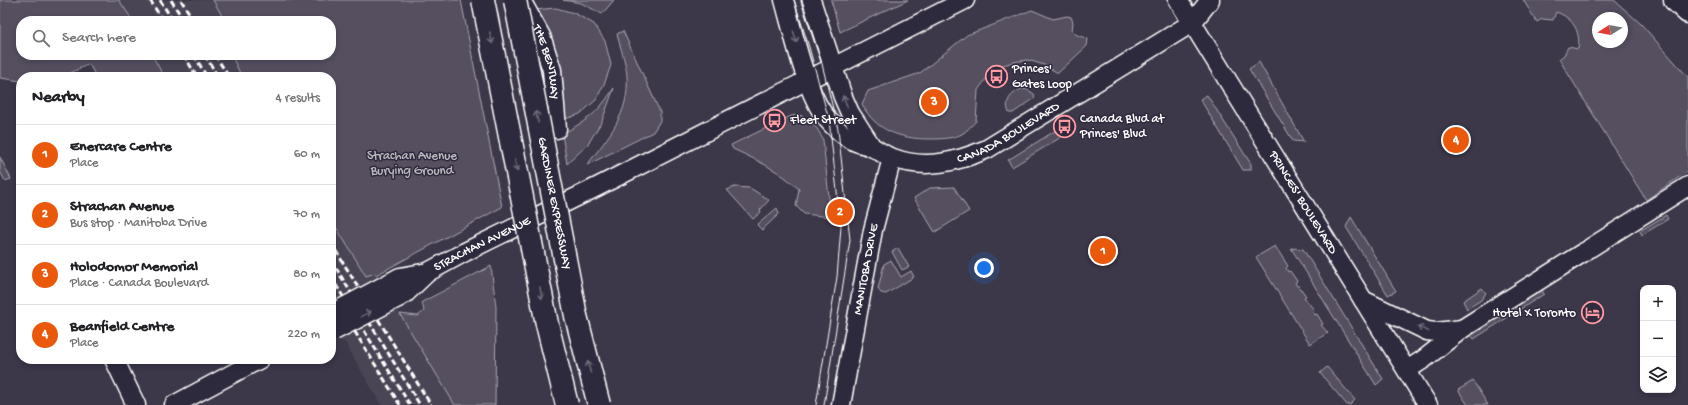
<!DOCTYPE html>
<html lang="en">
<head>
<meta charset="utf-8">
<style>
	:root { --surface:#fff; --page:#f2f2f2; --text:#202124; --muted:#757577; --line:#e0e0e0; --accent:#ea580c }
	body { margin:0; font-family:"Gochi Hand",sans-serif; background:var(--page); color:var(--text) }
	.controls { position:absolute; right:12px; bottom:12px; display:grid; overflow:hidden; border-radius:8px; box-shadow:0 2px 6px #0003 }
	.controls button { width:36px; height:36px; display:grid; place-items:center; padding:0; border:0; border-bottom:1px solid var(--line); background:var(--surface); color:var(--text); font:20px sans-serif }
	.compass { position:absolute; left:1592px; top:12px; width:36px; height:36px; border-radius:50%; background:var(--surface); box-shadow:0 2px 6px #0003; rotate:259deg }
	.you { position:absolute; left:984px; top:268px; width:14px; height:14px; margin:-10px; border:3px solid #fff; border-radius:50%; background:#1a73e8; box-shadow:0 0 0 6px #1a73e833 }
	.badge { display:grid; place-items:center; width:26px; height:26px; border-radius:50%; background:var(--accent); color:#fff; font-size:13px; font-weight:700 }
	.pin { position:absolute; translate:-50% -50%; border:2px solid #fff; box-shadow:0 1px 4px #0006 }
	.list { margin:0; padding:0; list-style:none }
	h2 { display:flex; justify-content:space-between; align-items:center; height:52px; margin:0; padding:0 16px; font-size:17px }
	h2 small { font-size:13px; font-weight:400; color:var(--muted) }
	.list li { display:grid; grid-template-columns:26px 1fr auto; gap:12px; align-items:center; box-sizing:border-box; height:60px; padding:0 16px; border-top:1px solid var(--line) }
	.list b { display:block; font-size:15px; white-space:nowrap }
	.list p { margin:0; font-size:13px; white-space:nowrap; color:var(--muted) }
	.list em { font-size:13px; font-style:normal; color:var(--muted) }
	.icon { flex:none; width:22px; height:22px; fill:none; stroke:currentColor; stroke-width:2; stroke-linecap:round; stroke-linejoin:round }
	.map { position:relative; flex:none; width:1688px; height:405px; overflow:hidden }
	.search { position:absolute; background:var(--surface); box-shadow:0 2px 6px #0003; left:16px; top:16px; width:320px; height:44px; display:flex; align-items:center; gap:10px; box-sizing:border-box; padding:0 14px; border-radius:16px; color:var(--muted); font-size:15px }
	.panel { position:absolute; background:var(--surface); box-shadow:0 2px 6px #0003; left:16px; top:72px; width:320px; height:292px; border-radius:16px }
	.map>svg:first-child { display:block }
</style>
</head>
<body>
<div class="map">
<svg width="1688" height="405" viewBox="0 0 1688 405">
	<rect width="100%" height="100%" fill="#3c3749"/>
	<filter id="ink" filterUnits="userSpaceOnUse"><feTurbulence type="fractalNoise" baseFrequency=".025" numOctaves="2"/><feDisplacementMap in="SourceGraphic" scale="8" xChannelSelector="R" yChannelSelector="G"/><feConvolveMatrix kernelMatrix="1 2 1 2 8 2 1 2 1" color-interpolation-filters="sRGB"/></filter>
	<g filter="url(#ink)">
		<path fill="#494455" d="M120 0H213L225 21H133Z
			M152 55H244L257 77H165Z
			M331 200 455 405H381L344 341 342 342 331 326Z"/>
		<path fill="#555060" stroke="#aaa8b0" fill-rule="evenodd" d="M0 0H119L133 21H21V55H152L162 73 154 77H96L89 64 62 77H21V81L0 78Z
			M213 0H461L502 207 376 275 375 273 366 276 331 219V77H242L231 55H331V21H225Z
			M563 0H614L602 14 581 3Z
			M831 0H908L840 32Z
			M1523 0H1614L1641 24 1688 77V171L1646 200 1559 59 1564 55 1568 47 1578 49C1581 31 1573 18 1556 12L1553 20 1542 19 1537 22ZM1598 18H1622V42H1598Z
			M556 8 574 13 594 24 605 41 611 65 605 82 596 100 580 114 562 120 534 10Z
			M1032 10 1053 19 1067 16 1071 17 1073 22 1072 31 1077 35 1088 39 1087 46 1058 73 1044 65 1028 60 1013 62 994 68 978 90 976 121C972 125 967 131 962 134 952 139 939 139 929 139 901 139 875 131 862 104L868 91 920 73 967 35Z
			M623 31 660 112V121L653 132 587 165C608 137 630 114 627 76 626 62 620 47 617 34Z
			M1259 62 1304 142 1293 141 1249 69Z
			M614 88 602 121 588 144 567 164 562 134C589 119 597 114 614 88Z
			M1021 89 1028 90 1034 94 1035 98 1013 113H1009C1004 101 1011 94 1021 89Z
			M1207 95 1251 164V170H1243L1200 99Z
			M799 115C811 119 818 128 823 140L831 217 804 214 796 206 799 189C780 171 757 160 733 149L731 145 791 116Z
			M1071 121 1076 128 1012 167 1008 160Z
			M0 157 11 179 5 181 0 171Z
			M735 187 750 188 769 200 760 210 761 212 753 219 727 190Z
			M954 187 969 211 935 232 914 198 930 188Z
			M777 208 779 214 762 230 757 225Z
			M1666 215 1668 219 1642 235 1640 231Z
			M1351 217 1396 291 1388 295 1346 227Z
			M1275 246 1288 266 1286 268 1288 272 1290 271 1297 281 1295 283 1297 286H1299L1306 296 1304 297 1314 310 1313 311 1315 315 1317 314 1323 324 1321 325 1328 333 1310 344 1256 257Z
			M898 248 909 267 902 270 892 252Z
			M1291 248 1303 249 1383 379 1376 385Z
			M891 260 901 277 911 271 914 277 886 294 881 293 878 289 884 264Z
			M491 266 496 307 495 405H455L400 314 418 316 424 311 422 302Z
			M1482 288 1486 293 1481 300 1467 309 1463 301Z
			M1542 290 1544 294 1474 339 1471 335Z
			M1327 367 1355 400 1350 405H1347L1320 373Z
			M1473 381 1488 405H1468L1458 390Z"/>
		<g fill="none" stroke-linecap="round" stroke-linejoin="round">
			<defs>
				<g id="minor">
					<path id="s1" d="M521 0 541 36 552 70 557 129"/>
					<path id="s2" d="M784 0C793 32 805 86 822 112 829 123 843 136 854 141 859 144 866 144 871 147 879 150 885 156 893 158 925 170 957 162 987 149L1192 23 1210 0"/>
					<path d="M811 0 843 97 850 113 872 147"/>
					<path id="s3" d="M1178 0 1428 405"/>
					<path d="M1590 248 1688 186"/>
					<path d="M389 283 400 277 428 272"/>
					<path id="s4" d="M398 298 405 294 428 272 465 252 595 188 965 0"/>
					<path d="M1363 300 1427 331 1436 332 1462 329"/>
					<path d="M114 359 136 405"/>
					<path d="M1407 370 1424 359 1462 329 1584 252"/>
					<path d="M174 405 260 359"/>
					<path id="s5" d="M841 405 873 230 892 158"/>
				</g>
				<path id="highway" d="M1675 0 1688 12"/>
			</defs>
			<use href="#minor" stroke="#fff" stroke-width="21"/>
			<use href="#highway" stroke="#fff" stroke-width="25"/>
			<use href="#minor" stroke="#2f2a3d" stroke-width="18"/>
			<use href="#highway" stroke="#2f2a3d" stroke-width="22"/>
			<path stroke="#fff" stroke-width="1" d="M794 0 809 47 829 120 841 227 837 277 816 405
				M802 0 821 60 838 129 850 240 824 405"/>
			<path stroke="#fff" stroke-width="3" stroke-dasharray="6 3" stroke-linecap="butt" d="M150 0 163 21
				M160 0 173 21
				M171 0 184 21
				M181 0 194 21
				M184 55 197 77
				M194 55 207 77
				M205 55 218 77
				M215 55 229 77
				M331 243 431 405
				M331 260 420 405
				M331 277 410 405
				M331 293 400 405"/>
			<defs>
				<path id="minor-bridge" d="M331 314 389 283
					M334 331 398 298"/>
				<g id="highway-bridge">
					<path d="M483 0 547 324 567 405"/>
					<path id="s6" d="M515 0 576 316 599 405"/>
				</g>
			</defs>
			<use href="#minor-bridge" stroke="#fff" stroke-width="21" stroke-linecap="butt"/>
			<use href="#highway-bridge" stroke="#fff" stroke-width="25" stroke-linecap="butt"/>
			<use href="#minor-bridge" stroke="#2f2a3d" stroke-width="18"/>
			<use href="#highway-bridge" stroke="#2f2a3d" stroke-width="22"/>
		</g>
		<defs><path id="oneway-shaft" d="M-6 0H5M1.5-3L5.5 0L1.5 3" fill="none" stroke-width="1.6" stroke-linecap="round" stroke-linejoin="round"/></defs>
		<g stroke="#6d6a77">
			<use href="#oneway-shaft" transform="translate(795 37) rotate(74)"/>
			<use href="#oneway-shaft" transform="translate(491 38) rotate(78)"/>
			<use href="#oneway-shaft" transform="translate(845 101) rotate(-112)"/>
			<use href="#oneway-shaft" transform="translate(537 117) rotate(-101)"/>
			<use href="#oneway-shaft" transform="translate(516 166) rotate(79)"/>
			<use href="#oneway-shaft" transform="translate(541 293) rotate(79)"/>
			<use href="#oneway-shaft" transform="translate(366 314) rotate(-27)"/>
			<use href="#oneway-shaft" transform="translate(1423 329) rotate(-158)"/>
			<use href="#oneway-shaft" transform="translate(589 367) rotate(-104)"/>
		</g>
	</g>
	<defs>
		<symbol id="bus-ring" viewBox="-11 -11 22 22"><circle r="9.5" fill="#2f2a3d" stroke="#ff9aa2" stroke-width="1.5"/><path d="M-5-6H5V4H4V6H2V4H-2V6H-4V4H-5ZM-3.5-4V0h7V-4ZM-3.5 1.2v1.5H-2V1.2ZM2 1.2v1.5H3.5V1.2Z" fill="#ff9aa2"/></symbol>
		<symbol id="hotel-ring" viewBox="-11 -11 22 22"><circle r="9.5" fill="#2f2a3d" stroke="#ff9aa2" stroke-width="1.5"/><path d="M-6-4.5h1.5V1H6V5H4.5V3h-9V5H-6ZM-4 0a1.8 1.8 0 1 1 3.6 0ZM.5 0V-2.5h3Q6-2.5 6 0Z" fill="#ff9aa2"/></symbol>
	</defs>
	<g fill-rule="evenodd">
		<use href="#bus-ring" x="984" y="64" width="25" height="25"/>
		<use href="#bus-ring" x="762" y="108" width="25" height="25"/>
		<use href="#bus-ring" x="1052" y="114" width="25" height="25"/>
		<use href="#hotel-ring" x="1580" y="300" width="25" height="25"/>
	</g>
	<g text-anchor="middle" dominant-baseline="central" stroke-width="3" stroke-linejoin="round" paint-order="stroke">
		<g font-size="13" fill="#fff" stroke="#2f2a3d">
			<text stroke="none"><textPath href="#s1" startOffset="68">THE BENTWAY</textPath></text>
			<text stroke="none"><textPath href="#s2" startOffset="328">CANADA BOULEVARD</textPath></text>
			<text stroke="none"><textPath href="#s3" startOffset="238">PRINCES' BOULEVARD</textPath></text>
			<text stroke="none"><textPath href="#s6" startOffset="207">GARDINER EXPRESSWAY</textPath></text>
			<text stroke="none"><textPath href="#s4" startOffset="101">STRACHAN AVENUE</textPath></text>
			<text stroke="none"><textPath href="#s5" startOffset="138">MANITOBA DRIVE</textPath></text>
		</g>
		<g font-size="13" fill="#fff" stroke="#2f2a3d" text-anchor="start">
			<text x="1012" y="69">Princes'<tspan x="1012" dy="15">Gates Loop</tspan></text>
			<text x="1080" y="119">Canada Blvd at<tspan x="1080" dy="15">Princes' Blvd</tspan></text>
			<text x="790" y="120">Fleet Street</text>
			<text x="1576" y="313" text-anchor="end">Hotel X Toronto</text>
		</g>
		<g font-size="13" fill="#bbb9bf" stroke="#2f2a3d">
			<text x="412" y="156">Strachan Avenue<tspan x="412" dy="15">Burying Ground</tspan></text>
		</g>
	</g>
</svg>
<div class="controls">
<button>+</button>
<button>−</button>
<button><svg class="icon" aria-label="layers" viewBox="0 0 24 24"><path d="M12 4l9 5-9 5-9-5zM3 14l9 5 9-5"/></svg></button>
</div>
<svg class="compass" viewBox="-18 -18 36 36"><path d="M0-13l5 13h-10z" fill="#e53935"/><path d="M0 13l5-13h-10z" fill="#757577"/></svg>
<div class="you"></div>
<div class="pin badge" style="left:1103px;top:251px">1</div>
<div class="pin badge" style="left:840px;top:212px">2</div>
<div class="pin badge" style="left:934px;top:102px">3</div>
<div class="pin badge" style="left:1456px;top:140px">4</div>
<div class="search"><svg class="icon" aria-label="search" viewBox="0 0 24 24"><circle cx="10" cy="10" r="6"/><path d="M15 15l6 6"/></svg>Search here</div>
<section class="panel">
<h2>Nearby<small>4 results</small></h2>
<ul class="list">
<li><span class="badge">1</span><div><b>Enercare Centre</b><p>Place</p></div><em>60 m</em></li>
<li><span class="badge">2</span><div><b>Strachan Avenue</b><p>Bus stop · Manitoba Drive</p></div><em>70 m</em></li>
<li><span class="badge">3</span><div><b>Holodomor Memorial</b><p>Place · Canada Boulevard</p></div><em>80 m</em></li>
<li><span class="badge">4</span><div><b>Beanfield Centre</b><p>Place</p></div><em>220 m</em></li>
</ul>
</section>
</div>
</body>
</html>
